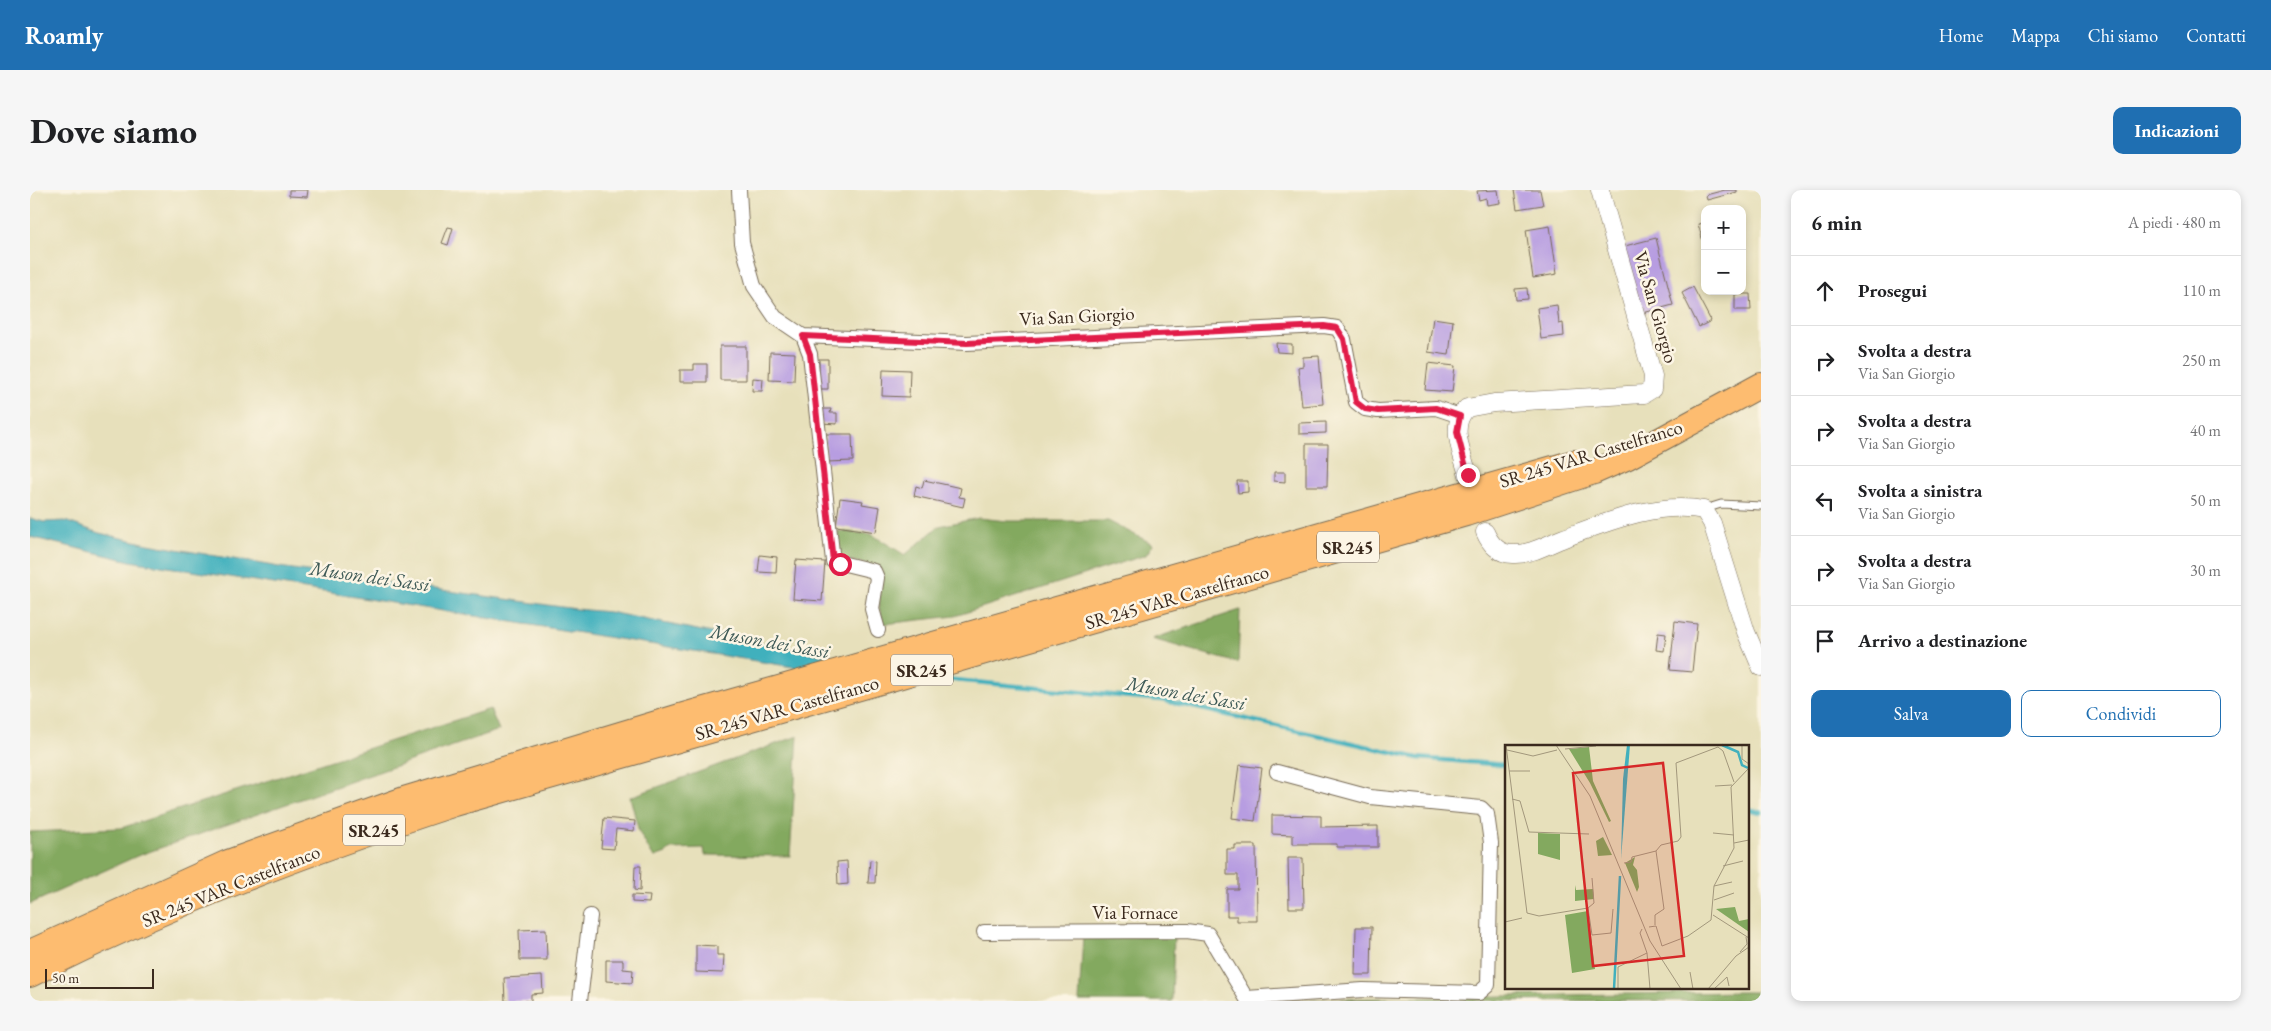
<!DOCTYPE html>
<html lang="it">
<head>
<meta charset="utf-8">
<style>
	:root { --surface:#fff; --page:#f6f6f6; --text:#202124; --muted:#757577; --line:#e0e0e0; --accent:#1f6fb2 }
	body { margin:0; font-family:"EB Garamond",serif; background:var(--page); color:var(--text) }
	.controls { position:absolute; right:15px; top:15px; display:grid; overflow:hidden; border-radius:10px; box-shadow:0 2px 8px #0003 }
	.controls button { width:45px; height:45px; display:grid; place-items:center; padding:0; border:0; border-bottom:1px solid var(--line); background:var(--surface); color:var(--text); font:25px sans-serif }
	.scale { position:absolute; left:15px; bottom:12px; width:109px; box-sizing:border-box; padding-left:5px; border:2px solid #3b2a1e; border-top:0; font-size:14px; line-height:18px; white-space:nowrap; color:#3b2a1e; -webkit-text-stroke:4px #fcf5e5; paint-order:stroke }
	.stop { position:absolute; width:15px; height:15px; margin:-11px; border:4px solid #e11d48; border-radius:50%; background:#fff }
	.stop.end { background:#e11d48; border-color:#fff; box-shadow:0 1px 5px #0008 }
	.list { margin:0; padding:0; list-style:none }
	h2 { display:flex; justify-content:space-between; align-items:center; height:65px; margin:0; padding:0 20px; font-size:21px }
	h2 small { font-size:16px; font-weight:400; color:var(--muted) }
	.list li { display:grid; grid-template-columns:32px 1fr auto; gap:15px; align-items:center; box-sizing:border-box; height:70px; padding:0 20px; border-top:1px solid var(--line) }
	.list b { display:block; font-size:19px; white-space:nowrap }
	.list p { margin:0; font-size:16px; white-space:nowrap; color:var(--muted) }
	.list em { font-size:16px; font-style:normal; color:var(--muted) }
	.actions { display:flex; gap:10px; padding:15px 20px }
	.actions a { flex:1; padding:11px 0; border:1px solid var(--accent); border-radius:10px; text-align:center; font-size:18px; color:var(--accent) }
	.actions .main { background:var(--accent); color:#fff }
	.icon { flex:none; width:28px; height:28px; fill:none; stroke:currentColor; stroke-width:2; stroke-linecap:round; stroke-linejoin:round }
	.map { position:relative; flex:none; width:1731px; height:811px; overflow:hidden; border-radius:10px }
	header { display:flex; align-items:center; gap:30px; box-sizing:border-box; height:70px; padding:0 25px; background:var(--accent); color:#fff }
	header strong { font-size:24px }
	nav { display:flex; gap:28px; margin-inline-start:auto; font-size:18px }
	.intro { display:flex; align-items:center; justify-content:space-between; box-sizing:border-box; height:120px; padding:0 30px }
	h1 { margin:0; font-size:35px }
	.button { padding:12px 22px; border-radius:10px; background:var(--accent); color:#fff; font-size:18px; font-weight:700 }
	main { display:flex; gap:30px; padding:0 30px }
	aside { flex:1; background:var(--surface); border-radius:10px; box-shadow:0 2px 8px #0003 }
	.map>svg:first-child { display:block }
</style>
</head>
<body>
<header>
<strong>Roamly</strong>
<nav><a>Home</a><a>Mappa</a><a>Chi siamo</a><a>Contatti</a></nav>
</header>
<div class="intro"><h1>Dove siamo</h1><a class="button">Indicazioni</a></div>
<main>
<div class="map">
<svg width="1731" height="811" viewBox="0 0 1731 811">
	<rect width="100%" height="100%" fill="#fcf5e5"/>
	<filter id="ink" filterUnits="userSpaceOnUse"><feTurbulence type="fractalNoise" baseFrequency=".02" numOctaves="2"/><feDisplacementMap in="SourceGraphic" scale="10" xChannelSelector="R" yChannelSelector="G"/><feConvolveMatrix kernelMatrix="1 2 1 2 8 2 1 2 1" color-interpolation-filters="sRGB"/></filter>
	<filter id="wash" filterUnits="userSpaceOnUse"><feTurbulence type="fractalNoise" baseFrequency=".0096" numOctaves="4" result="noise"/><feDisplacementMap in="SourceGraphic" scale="20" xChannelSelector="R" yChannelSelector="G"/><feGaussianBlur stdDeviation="1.12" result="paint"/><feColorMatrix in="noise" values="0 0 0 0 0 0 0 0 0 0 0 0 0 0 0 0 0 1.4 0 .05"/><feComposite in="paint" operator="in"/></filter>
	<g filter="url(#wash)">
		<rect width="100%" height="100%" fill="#e7e0bb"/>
		<path fill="#83a95f" stroke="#5f6a3e" d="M949 328 977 331H1078L1123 354 1116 365 925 426 854 434 849 418 852 381 845 376 809 368 808 341 841 344 875 365 909 336Z
			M1210 420 1208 473 1122 449Z
			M460 519 469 540 107 666 0 714V642L91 638Z
			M768 546 760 666 675 665 674 658 641 659 636 663 625 667 622 665 609 642 600 607Z
			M1144 745 1142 811H1049L1053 746Z
			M1731 802V811L1238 810 1712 802Z"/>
		<path fill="#41b0bd" stroke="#3e6d6e" d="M0 328 14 332 35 331 69 343 118 354 249 377 546 419 579 422 810 469 776 479 100 371 0 347Z"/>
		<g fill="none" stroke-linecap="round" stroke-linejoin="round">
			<path stroke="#41b0bd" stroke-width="4.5" d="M904 488 1132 510 1388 568 1476 575
				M1717 619 1731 622"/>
		</g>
		<g id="blocks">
			<path fill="#b79de1" d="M259 0H278L277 7 259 6Z
				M1468 0 1470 13 1457 15 1456 8 1449 10 1447 1Z
				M1484 0H1510L1513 15 1487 19Z
				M1695 0H1707V2L1677 10 1676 5Z
				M1675 33V55H1674L1668 34Z
				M1520 36 1527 84 1503 88 1496 40Z
				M418 37 423 38 418 55 412 53Z
				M1626 48 1643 115 1609 124 1591 57Z
				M1663 97 1681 131 1669 137 1652 103Z
				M1497 98 1498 109 1486 110 1485 99Z
				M1705 104H1720L1721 120H1705Z
				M1527 115 1529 134 1533 133 1534 146 1511 149 1507 118Z
				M1403 128 1423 131 1419 165 1398 162Z
				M1246 153 1262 154V163L1247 162Z
				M690 156H716V190H690Z
				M740 162 765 163 764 191 739 190Z
				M1289 166 1293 214 1272 216 1268 177 1273 176V167Z
				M789 169H798V199H789Z
				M1398 173 1425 176 1422 202 1395 200Z
				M664 174H677V192H650V180H664Z
				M853 179 880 180 879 207 852 206Z
				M723 188 733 189 732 201H722Z
				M789 219H801L800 223H807V234L791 233Z
				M1296 232V243L1269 244V233Z
				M795 244H822L823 271 796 272Z
				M1276 254H1298L1297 296H1276Z
				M1244 282H1255V292L1244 291Z
				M894 290 931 298 929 307 935 308 933 317 884 306 886 296 892 298Z
				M1207 291H1218V302L1208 303Z
				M810 308 833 311 832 314 850 317 846 342 806 336Z
				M730 365 747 367 746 383 728 382Z
				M766 370 795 372 792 411 763 409Z
				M1645 431 1667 434 1662 482 1640 480Z
				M1628 443 1636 444 1634 461 1626 460Z
				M1209 575 1232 578 1225 631 1202 628Z
				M1242 625 1291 626V637L1348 636V657H1307V654H1263V645L1242 644Z
				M574 628 605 631 604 641 586 639 584 659 571 658Z
				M1205 655H1226L1227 731H1207V726H1197V699H1208V685H1197V659H1205Z
				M1258 668H1273L1274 718H1259Z
				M840 670 846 671 845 693H838Z
				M817 671 818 694 808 695 807 672Z
				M605 676H611L610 701 604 700Z
				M602 705 620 706 619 713 602 712Z
				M1326 737H1342L1341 785H1325Z
				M516 739 517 770H490L489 740Z
				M666 755 687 756V765H694L693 783 666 782Z
				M576 770H593V779L603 780 602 793 576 791Z
				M512 786 513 803 501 804V811H475L474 788Z"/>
		</g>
	</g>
	<g filter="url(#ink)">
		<use href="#blocks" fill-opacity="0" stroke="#776a55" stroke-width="1"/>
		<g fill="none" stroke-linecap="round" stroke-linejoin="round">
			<defs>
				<path id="service" d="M1675 319 1691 314 1731 316"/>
				<path id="minor" d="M709 0 712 53 724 96 745 127 773 146 937 153 1294 136 1307 138 1314 149 1326 212 1335 219 1348 221 1406 218 1430 226
					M773 146 780 164 803 371 844 381 847 388 842 419 848 440
					M954 742 1157 741 1178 744 1218 811
					M1217 808 1333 800 1449 803 1458 795 1461 653 1457 624 1451 618 1340 607 1247 582
					M550 811 560 726"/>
				<path id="tertiary" d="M1438 285C1433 265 1418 235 1437 218L1464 213 1614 204 1622 199 1623 186 1570 0
					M1455 342C1460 354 1469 364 1483 364 1500 365 1518 354 1534 348 1577 332 1627 311 1674 320L1682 333 1716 442 1731 477"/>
				<path id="trunk" d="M0 762 198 672 374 609 650 526 1544 272
					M0 785C137 715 279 662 425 614L1436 324 1564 282 1598 267 1731 195"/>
			</defs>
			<use href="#service" stroke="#776a55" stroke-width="9"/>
			<use href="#minor" stroke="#776a55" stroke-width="16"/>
			<use href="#tertiary" stroke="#776a55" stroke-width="19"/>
			<use href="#trunk" stroke="#776a55" stroke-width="26"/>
			<use href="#service" stroke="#fff" stroke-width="7"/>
			<use href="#minor" stroke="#fff" stroke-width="14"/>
			<use href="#tertiary" stroke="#fff" stroke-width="18"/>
			<use href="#trunk" stroke="#fdbc6f" stroke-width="24"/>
		</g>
	</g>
	<g fill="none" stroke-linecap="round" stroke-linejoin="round" filter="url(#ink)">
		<path stroke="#e11d48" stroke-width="6" d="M810 374 803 371 780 164 773 146 937 153 1294 136 1307 138 1314 149 1326 212 1335 219 1348 221 1406 218 1430 226 1427 242 1438 285"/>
	</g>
	<g text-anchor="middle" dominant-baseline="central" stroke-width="5" stroke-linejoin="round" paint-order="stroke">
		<g fill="#fcf5e5" stroke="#75675a" stroke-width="1">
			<rect x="1287" y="341.5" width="62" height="31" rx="4"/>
			<rect x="861" y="464.5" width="62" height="31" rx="4"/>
			<rect x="313" y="624.5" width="62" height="31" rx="4"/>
		</g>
		<g font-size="18" font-weight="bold" fill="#3b2a1e">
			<text x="1318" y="357">SR245</text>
			<text x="892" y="480">SR245</text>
			<text x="344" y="640">SR245</text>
		</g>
		<g font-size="19" fill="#3b2a1e" stroke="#fcf5e5">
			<text transform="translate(1626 117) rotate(74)">Via San Giorgio</text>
			<text transform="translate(1047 126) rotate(-3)">Via San Giorgio</text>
			<text transform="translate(1561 264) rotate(-17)">SR 245 VAR Castelfranco</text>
			<text transform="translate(1147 407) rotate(-16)">SR 245 VAR Castelfranco</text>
			<text transform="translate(757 518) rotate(-16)">SR 245 VAR Castelfranco</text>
			<text transform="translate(201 696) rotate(-22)">SR 245 VAR Castelfranco</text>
			<text x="1105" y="722">Via Fornace</text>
		</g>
		<g font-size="20" font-style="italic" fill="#3d5956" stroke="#fcf5e5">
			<text transform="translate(340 386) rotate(8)">Muson dei Sassi</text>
			<text transform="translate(740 451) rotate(10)">Muson dei Sassi</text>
			<text transform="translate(1156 503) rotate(10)">Muson dei Sassi</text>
		</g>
	</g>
	<g transform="translate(1475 555)">
		<rect width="244" height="244" fill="#e7e0bb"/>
		<path d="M84 2 88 36 106 76 104 77 85 38 64 4ZM33 88 55 89V115L33 109ZM98 92 107 110 93 111 91 96ZM130 112 128 120 132 125 134 142 132 147 120 118ZM70 140 71 145 88 144 89 154 70 156ZM230 162 234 176 244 174V187L211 164ZM83 166 90 224 67 228 60 170Z" fill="#83a95f"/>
		<path d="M122 0H125L116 114 118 34Z" fill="#41b0bd"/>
		<path fill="none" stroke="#41b0bd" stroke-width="2.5" d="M217 0 233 7 237 20 243 23M109 244 115 131"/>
		<path fill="none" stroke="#a2977c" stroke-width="1" d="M1 0 22 168 34 171 83 163 89 158 87 133M51 0 85 51 145 196 176 244M237 0V14L244 19M60 4 91 1M2 5 28 11 52 5M4 26H25M210 41 227 40M7 54 15 56 24 87 84 89M208 88 229 90M229 98 244 95M119 118 126 117 127 112 151 106M218 121 238 116M209 141 227 137M209 155 229 148M83 163 87 190 106 188 108 164M208 170 244 193M0 177 17 173M150 180V170L159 164 151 106 156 100 173 96 176 92 171 18 213 2 218 6 229 37M144 182 151 181 157 201 183 191 206 175 209 141 229 103 226 42 244 23M235 207 242 199 241 192M142 208 145 244M185 227 188 244M113 244V222L142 208 135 188 137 184M203 244 231 211 244 202M209 244 222 232 224 241"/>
		<path fill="#d62828" fill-opacity="0.15" stroke="#d62828" stroke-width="2.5" d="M158 18 179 211 88 221 68 28Z"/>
		<rect width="244" height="244" fill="none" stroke="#3b2a1e" stroke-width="2.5"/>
	</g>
</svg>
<div class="controls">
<button>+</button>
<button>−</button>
</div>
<div class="scale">50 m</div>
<div class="stop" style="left:810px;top:374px"></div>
<div class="stop end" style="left:1438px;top:285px"></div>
</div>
<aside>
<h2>6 min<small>A piedi · 480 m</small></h2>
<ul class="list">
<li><svg class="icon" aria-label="ahead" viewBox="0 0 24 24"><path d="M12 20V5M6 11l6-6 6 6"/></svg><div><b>Prosegui</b></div><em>110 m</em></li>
<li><svg class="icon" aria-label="right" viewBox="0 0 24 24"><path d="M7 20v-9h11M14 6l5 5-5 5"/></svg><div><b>Svolta a destra</b><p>Via San Giorgio</p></div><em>250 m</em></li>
<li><svg class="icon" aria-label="right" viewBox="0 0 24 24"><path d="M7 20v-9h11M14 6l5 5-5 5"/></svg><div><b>Svolta a destra</b><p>Via San Giorgio</p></div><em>40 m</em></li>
<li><svg class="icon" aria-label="left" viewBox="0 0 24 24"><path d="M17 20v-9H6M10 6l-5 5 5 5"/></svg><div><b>Svolta a sinistra</b><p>Via San Giorgio</p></div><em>50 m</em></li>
<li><svg class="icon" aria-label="right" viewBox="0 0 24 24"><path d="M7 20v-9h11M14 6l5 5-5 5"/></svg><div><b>Svolta a destra</b><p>Via San Giorgio</p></div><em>30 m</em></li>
<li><svg class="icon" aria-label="arrive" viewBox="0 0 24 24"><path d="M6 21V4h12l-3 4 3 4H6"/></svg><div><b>Arrivo a destinazione</b></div></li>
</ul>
<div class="actions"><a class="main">Salva</a><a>Condividi</a></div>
</aside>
</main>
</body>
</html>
